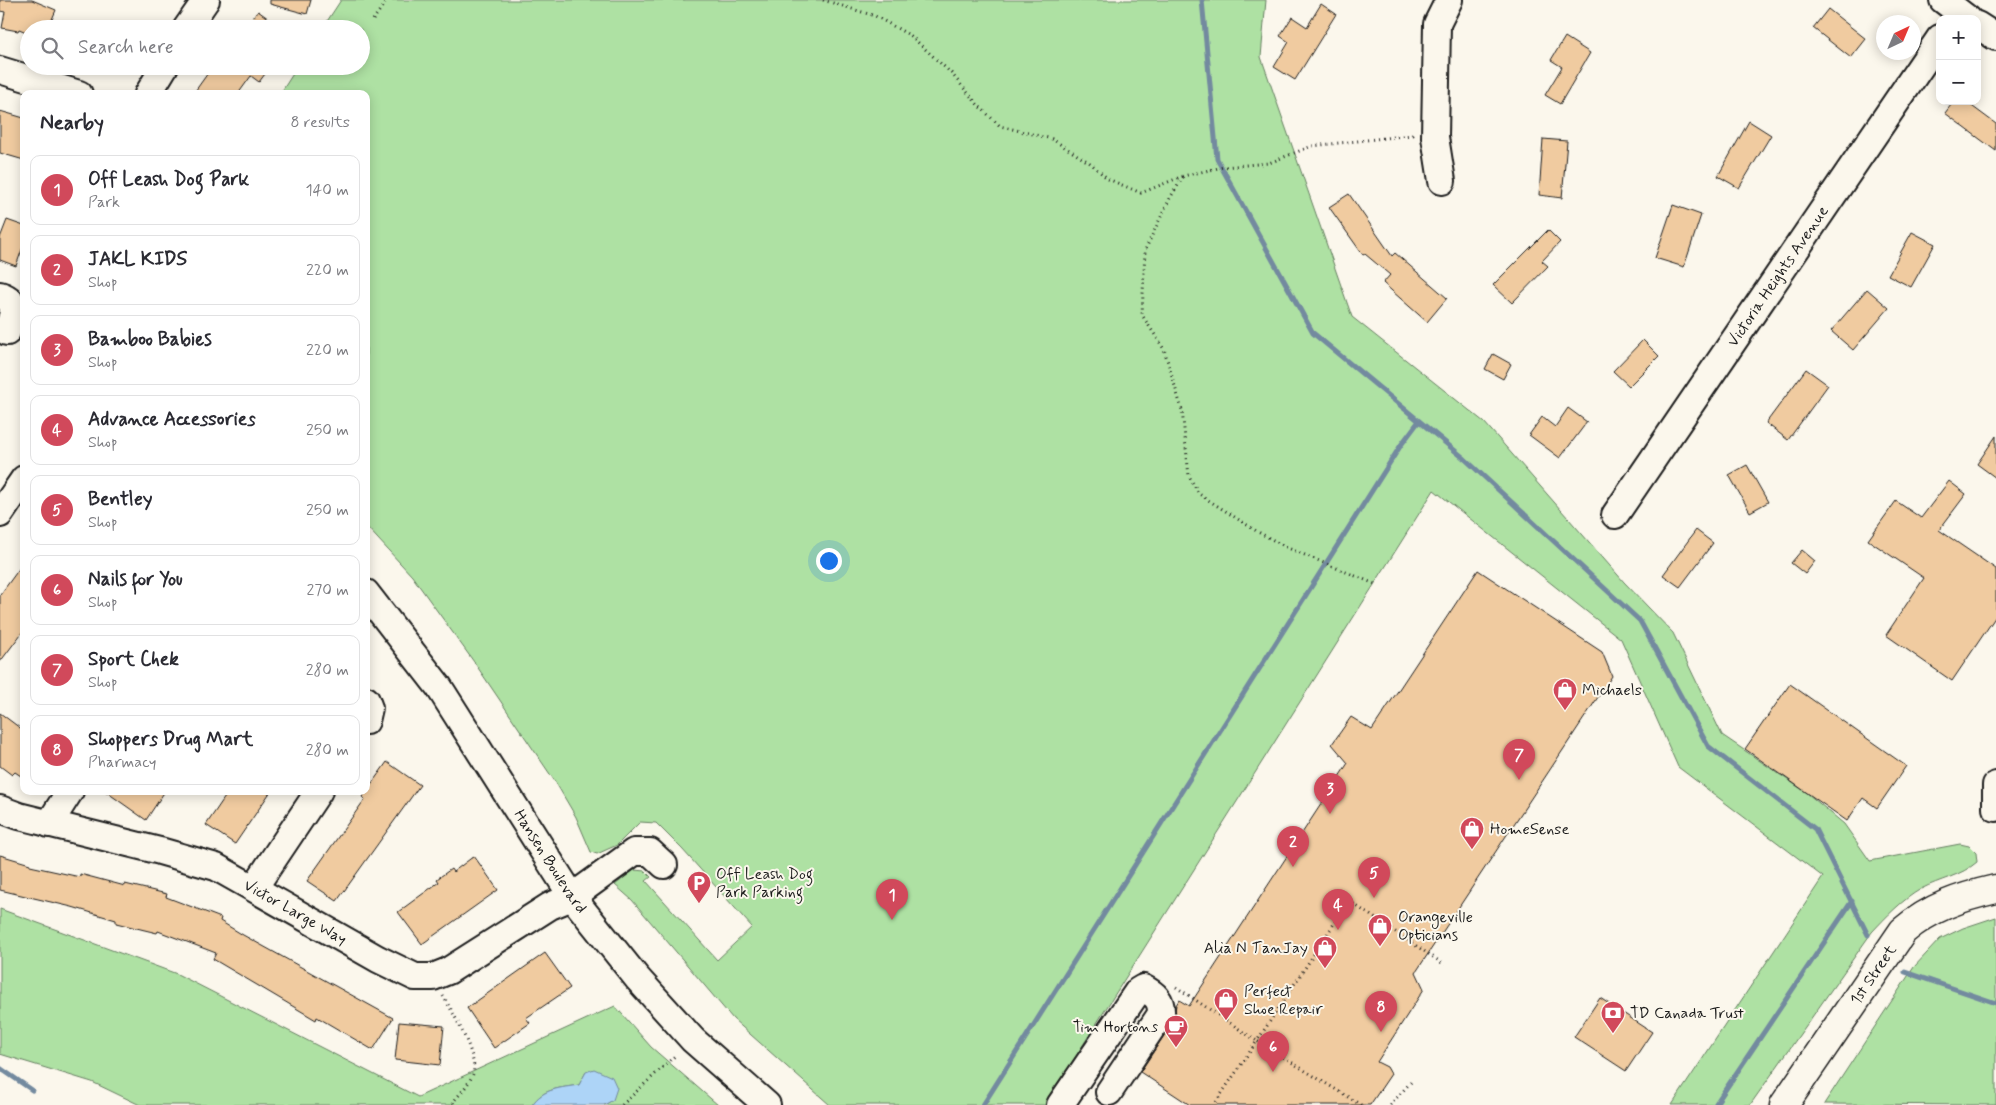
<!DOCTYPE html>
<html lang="en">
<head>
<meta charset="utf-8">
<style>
	:root { --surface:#fff; --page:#f2f2f3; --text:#2b2b33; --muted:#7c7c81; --line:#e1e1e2; --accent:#d1495b }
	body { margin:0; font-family:Mynerve,sans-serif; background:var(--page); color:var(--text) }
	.controls { position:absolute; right:15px; top:15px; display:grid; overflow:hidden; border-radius:10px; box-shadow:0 2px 12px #0003 }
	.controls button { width:45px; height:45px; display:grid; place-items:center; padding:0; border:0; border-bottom:1px solid var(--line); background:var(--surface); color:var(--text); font:25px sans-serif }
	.compass { position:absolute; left:1876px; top:15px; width:45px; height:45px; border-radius:50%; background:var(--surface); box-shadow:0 2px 12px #0003; rotate:44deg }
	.you { position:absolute; left:828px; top:560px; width:18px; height:18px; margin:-12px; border:4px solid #fff; border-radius:50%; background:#1a73e8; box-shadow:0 0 0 8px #1a73e833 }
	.badge { display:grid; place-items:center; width:32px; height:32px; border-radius:50%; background:var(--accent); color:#fff; font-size:16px; font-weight:700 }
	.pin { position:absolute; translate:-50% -41px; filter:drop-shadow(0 1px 2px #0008) }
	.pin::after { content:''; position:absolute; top:26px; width:18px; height:15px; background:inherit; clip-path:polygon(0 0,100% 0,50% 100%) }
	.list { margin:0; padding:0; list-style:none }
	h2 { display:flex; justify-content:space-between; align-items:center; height:65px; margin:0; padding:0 20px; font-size:21px }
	h2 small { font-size:16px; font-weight:400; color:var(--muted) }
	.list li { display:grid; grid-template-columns:32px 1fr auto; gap:15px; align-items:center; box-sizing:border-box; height:70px; margin:0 10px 10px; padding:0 10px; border:1px solid var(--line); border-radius:10px }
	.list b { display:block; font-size:19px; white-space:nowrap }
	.list p { margin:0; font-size:16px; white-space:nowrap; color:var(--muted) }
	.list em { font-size:16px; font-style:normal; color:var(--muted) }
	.icon { flex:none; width:28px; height:28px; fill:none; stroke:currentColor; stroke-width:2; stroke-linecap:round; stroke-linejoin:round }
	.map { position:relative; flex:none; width:1996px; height:1105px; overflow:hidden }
	.search { position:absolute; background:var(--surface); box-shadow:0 2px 12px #0003; left:20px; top:20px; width:350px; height:55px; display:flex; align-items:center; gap:12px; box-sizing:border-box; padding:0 18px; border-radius:28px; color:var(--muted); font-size:19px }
	.panel { position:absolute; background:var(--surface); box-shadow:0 2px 12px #0003; left:20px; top:90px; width:350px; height:705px; border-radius:10px }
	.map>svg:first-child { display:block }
</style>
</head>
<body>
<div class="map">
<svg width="1996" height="1105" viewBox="0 0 1996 1105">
	<rect width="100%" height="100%" fill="#fbf7ec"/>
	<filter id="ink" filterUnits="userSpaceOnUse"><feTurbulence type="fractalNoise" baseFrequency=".02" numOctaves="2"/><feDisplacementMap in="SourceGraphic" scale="10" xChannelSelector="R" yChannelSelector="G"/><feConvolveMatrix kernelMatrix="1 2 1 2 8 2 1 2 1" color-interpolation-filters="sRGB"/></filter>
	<g filter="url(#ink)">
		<path fill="#aee1a3" stroke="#657e60" d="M341 0H1266L1261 57 1352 317 1484 422 1624 582 1673 633 1722 735 1807 793 1844 824 1870 861 1960 844 1969 846 1976 853 1977 862C1961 876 1940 879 1921 889 1902 900 1887 916 1872 932L1750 1105H1672L1823 877 1678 767 1621 639 1434 490 1045 1105H830L733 1019 632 900 615 885 634 870 645 871 651 877 646 881 717 960 752 927 682 849 656 823 640 822 617 845 597 854 591 852 576 817 556 783 474 662 412 576 366 526V94H280L298 66H361V29H322Z
			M0 909 177 974 418 1097 615 1006 651 1047 718 1105H604L613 1100 586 1072 579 1085C561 1088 543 1088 532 1105H140L92 1082 0 1054Z
			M1996 917V1105L1824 1104 1914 967 1940 939 1963 928Z"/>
		<path fill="#add4f7" stroke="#738a9f" d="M594 1069 612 1077 617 1088 613 1100 604 1105H532C543 1088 561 1088 579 1085L586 1072Z"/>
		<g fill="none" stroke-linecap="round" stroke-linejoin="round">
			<path stroke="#738a9f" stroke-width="5" d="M1202 0 1217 159 1313 333 1465 459 1640 621 1708 746 1815 829 1868 935
				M1905 972 1996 1003
				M0 1068 32 1090
				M983 1105 1401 445 1419 421
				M1715 1105 1852 901"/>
		</g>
		<path fill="#f0cba0" stroke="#1c1c1c" d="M0 0H32L56 10 50 24 42 22 40 29H29V33L19 29 18 31 2 28 5 12 0 11Z
			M270 0H311L307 14 270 4Z
			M1321 4 1336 14 1295 80 1274 67 1289 42 1280 36 1292 17 1307 27Z
			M1828 9 1866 39 1851 58 1813 28Z
			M258 11 283 29H245Z
			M1565 37 1590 53 1560 104 1545 95 1562 67 1551 60Z
			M213 66H271L259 82 251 76 238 94H193Z
			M1954 101H1965L1996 124V151L1945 113Z
			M0 111 24 118V160L0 153Z
			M1749 121 1771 135 1739 188 1718 176Z
			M1543 139 1567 141 1562 198 1539 195Z
			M1349 194 1392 256 1395 253 1447 298 1427 322 1383 283 1390 275 1365 254 1363 255 1329 207Z
			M1673 205 1701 215 1684 267 1655 258Z
			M7 220 24 226V244L16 266 0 260V238Z
			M1548 230 1560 242 1542 261 1548 266 1512 303 1493 285Z
			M1912 232 1935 244 1911 287 1888 275Z
			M1867 289 1889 308 1853 350 1831 331Z
			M1643 340 1659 356 1629 386 1613 371Z
			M1493 354 1511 364 1503 379 1485 369Z
			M1806 369 1828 385 1788 440 1766 423Z
			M1568 408 1587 422 1560 458 1529 435 1542 417 1555 427Z
			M1996 436V478L1977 464Z
			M1747 465 1768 502 1750 512 1729 475Z
			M1949 481 1966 494 1939 530 1996 569V616L1952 681 1886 635 1924 578 1868 540 1896 501 1921 518Z
			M1696 530 1713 543 1680 587 1663 575Z
			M1802 550 1815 561 1805 574 1791 563Z
			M24 562V630L0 662V595Z
			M1478 570 1602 652 1612 676 1416 972 1424 989 1377 1062 1387 1067 1391 1074 1370 1105H1190L1140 1072 1173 1022 1176 1005 1179 1000 1189 1006 1348 763 1332 744 1351 717 1372 730Z
			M1790 684 1906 766 1877 808 1863 798 1847 821 1745 749Z
			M0 713 24 731V778L15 772 12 775 0 766Z
			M387 762 420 785 337 901 307 881 365 799 362 797Z
			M105 791H165L146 820Z
			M229 791H271L235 844 206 825Z
			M0 855 30 864V866L80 877V874L125 886V884L167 894 166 897 221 918 220 921 243 935 393 1018 373 1050 317 1017 316 1020 213 959 216 953 158 931 157 933 116 923V920L72 907 0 890Z
			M474 856 498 890 422 944 398 912 439 882 437 879 451 869 453 872Z
			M545 953 570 988 526 1018 530 1023 494 1048 467 1008Z
			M1600 998 1652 1032 1626 1071 1574 1037Z
			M399 1022 444 1026 440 1065 395 1060Z"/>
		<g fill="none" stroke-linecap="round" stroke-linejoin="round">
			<defs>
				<g id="minor">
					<path d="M1943 0 1968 19"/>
					<path d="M1977 25 1996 37"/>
					<path d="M186 29 206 0"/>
					<path d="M0 70 79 94"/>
					<path d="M148 94 165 66"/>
					<path d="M1442 181 1435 137 1437 24 1449 0"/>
					<path d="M0 295C20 301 12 317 7 332"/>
					<path d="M0 514 24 479"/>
					<path id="s1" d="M1615 515 1940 38"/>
					<path id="s2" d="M366 593 439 687 573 898 637 978 693 1040 767 1105"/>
					<path d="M366 700 369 708 366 721"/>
					<path d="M1996 785V808"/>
					<path id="s3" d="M0 809 19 816 160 851 216 867 378 959 415 977H433L448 971 550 906 572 897 634 852H650L664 865"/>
					<path d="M49 824 70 791"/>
					<path d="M254 888 319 791"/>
					<path d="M1060 1105 1138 991 1143 988C1155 994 1162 1000 1161 1014L1109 1092"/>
				</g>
				<g id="major">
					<path id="s4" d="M1784 1105 1903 931C1931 907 1961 897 1996 889"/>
				</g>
			</defs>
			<use href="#minor" stroke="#1c1c1c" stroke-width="30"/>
			<use href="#major" stroke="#1c1c1c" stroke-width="31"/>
			<path stroke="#1c1c1c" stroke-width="3" stroke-dasharray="1 4" stroke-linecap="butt" d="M823 0 875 16 911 36 951 73 979 106 1000 126 1052 139 1090 163 1108 179 1141 193 1183 176 1223 167 1269 163 1312 146 1412 135 1414 132
				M373 20 387 0
				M1183 177 1170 198 1145 250 1142 315 1164 349 1182 410 1189 476 1199 494 1258 532 1288 548 1375 584
				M1176 987 1257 1041 1214 1105
				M443 996C452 1010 479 1058 473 1074 469 1084 460 1094 453 1102L454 1105
				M622 1105 677 1054
				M1361 1105 1257 1041 1349 901 1445 965
				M1390 1105 1412 1081"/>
			<use href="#minor" stroke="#fbf7ec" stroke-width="26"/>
			<use href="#major" stroke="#fbf7ec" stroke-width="28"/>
		</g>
	</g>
	<defs>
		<symbol id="shop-pin" viewBox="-11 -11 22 30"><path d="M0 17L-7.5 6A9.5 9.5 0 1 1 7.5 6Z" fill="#d1495b" stroke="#fbf7ec"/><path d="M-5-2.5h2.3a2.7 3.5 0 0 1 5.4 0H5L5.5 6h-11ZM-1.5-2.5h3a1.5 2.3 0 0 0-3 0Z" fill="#fff"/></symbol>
		<symbol id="parking-pin" viewBox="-11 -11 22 30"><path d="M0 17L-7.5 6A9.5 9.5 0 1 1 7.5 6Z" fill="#d1495b" stroke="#fbf7ec"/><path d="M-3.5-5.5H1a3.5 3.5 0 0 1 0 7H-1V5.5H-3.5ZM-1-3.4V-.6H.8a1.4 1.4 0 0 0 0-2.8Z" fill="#fff"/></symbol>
		<symbol id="bank-pin" viewBox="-11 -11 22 30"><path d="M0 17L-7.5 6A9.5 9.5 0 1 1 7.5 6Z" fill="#d1495b" stroke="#fbf7ec"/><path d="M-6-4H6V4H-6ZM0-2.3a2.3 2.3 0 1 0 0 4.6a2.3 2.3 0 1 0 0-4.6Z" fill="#fff"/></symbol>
		<symbol id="cafe-pin" viewBox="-11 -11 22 30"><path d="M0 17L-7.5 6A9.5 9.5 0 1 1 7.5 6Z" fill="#d1495b" stroke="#fbf7ec"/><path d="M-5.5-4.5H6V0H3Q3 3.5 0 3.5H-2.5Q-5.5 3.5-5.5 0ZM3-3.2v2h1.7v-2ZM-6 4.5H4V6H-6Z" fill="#fff"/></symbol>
	</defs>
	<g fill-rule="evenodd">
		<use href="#shop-pin" x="1551" y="676" width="28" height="38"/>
		<use href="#shop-pin" x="1458" y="815" width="28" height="38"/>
		<use href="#parking-pin" x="685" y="869" width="28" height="38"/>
		<use href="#shop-pin" x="1366" y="912" width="28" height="38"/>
		<use href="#shop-pin" x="1311" y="934" width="28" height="38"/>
		<use href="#shop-pin" x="1212" y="986" width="28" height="38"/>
		<use href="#bank-pin" x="1599" y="999" width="28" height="38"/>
		<use href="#cafe-pin" x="1162" y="1013" width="28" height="38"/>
	</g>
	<g text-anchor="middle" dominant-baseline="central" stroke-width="4" stroke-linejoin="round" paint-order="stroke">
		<g font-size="16" fill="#1c1c1c" stroke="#fbf7ec">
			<text stroke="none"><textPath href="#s1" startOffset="289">Victoria Heights Avenue</textPath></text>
			<text stroke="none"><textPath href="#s2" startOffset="326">Hansen Boulevard</textPath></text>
			<text stroke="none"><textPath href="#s3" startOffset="315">Victor Large Way</textPath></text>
			<text stroke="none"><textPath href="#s4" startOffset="158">1st Street</textPath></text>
		</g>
		<g font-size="16" fill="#1c1c1c" stroke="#fbf7ec" text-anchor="start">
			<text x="1582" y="690">Michaels</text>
			<text x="1490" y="829">HomeSense</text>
			<text x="716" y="874">Off Leash Dog<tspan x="716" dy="18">Park Parking</tspan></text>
			<text x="1398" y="917">Orangeville<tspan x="1398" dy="18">Opticians</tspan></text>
			<text x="1308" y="948" text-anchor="end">Alia N TanJay</text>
			<text x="1244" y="991">Perfect<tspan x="1244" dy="18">Shoe Repair</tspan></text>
			<text x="1630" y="1013">TD Canada Trust</text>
			<text x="1158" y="1027" text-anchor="end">Tim Hortons</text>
		</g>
	</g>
</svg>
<div class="controls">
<button>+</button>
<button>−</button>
</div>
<svg class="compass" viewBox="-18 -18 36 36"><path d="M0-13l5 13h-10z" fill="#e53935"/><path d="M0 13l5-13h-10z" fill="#7c7c81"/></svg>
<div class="you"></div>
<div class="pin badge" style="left:892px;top:920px">1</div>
<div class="pin badge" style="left:1293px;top:867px">2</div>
<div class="pin badge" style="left:1330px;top:814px">3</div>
<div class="pin badge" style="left:1338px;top:930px">4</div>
<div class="pin badge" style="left:1374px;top:898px">5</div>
<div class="pin badge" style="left:1273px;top:1072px">6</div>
<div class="pin badge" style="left:1519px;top:780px">7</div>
<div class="pin badge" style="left:1381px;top:1032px">8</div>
<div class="search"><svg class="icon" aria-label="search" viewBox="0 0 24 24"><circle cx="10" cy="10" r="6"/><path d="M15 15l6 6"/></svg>Search here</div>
<section class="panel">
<h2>Nearby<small>8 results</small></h2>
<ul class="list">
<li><span class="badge">1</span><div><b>Off Leash Dog Park</b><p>Park</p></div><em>140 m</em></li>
<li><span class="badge">2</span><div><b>JAKL KIDS</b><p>Shop</p></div><em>220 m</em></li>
<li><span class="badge">3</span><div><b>Bamboo Babies</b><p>Shop</p></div><em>220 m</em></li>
<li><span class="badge">4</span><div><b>Advance Accessories</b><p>Shop</p></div><em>250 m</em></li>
<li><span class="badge">5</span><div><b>Bentley</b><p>Shop</p></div><em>250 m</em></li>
<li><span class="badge">6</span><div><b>Nails for You</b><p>Shop</p></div><em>270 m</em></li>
<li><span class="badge">7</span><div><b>Sport Chek</b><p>Shop</p></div><em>280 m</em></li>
<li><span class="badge">8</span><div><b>Shoppers Drug Mart</b><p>Pharmacy</p></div><em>280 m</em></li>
</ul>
</section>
</div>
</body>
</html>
